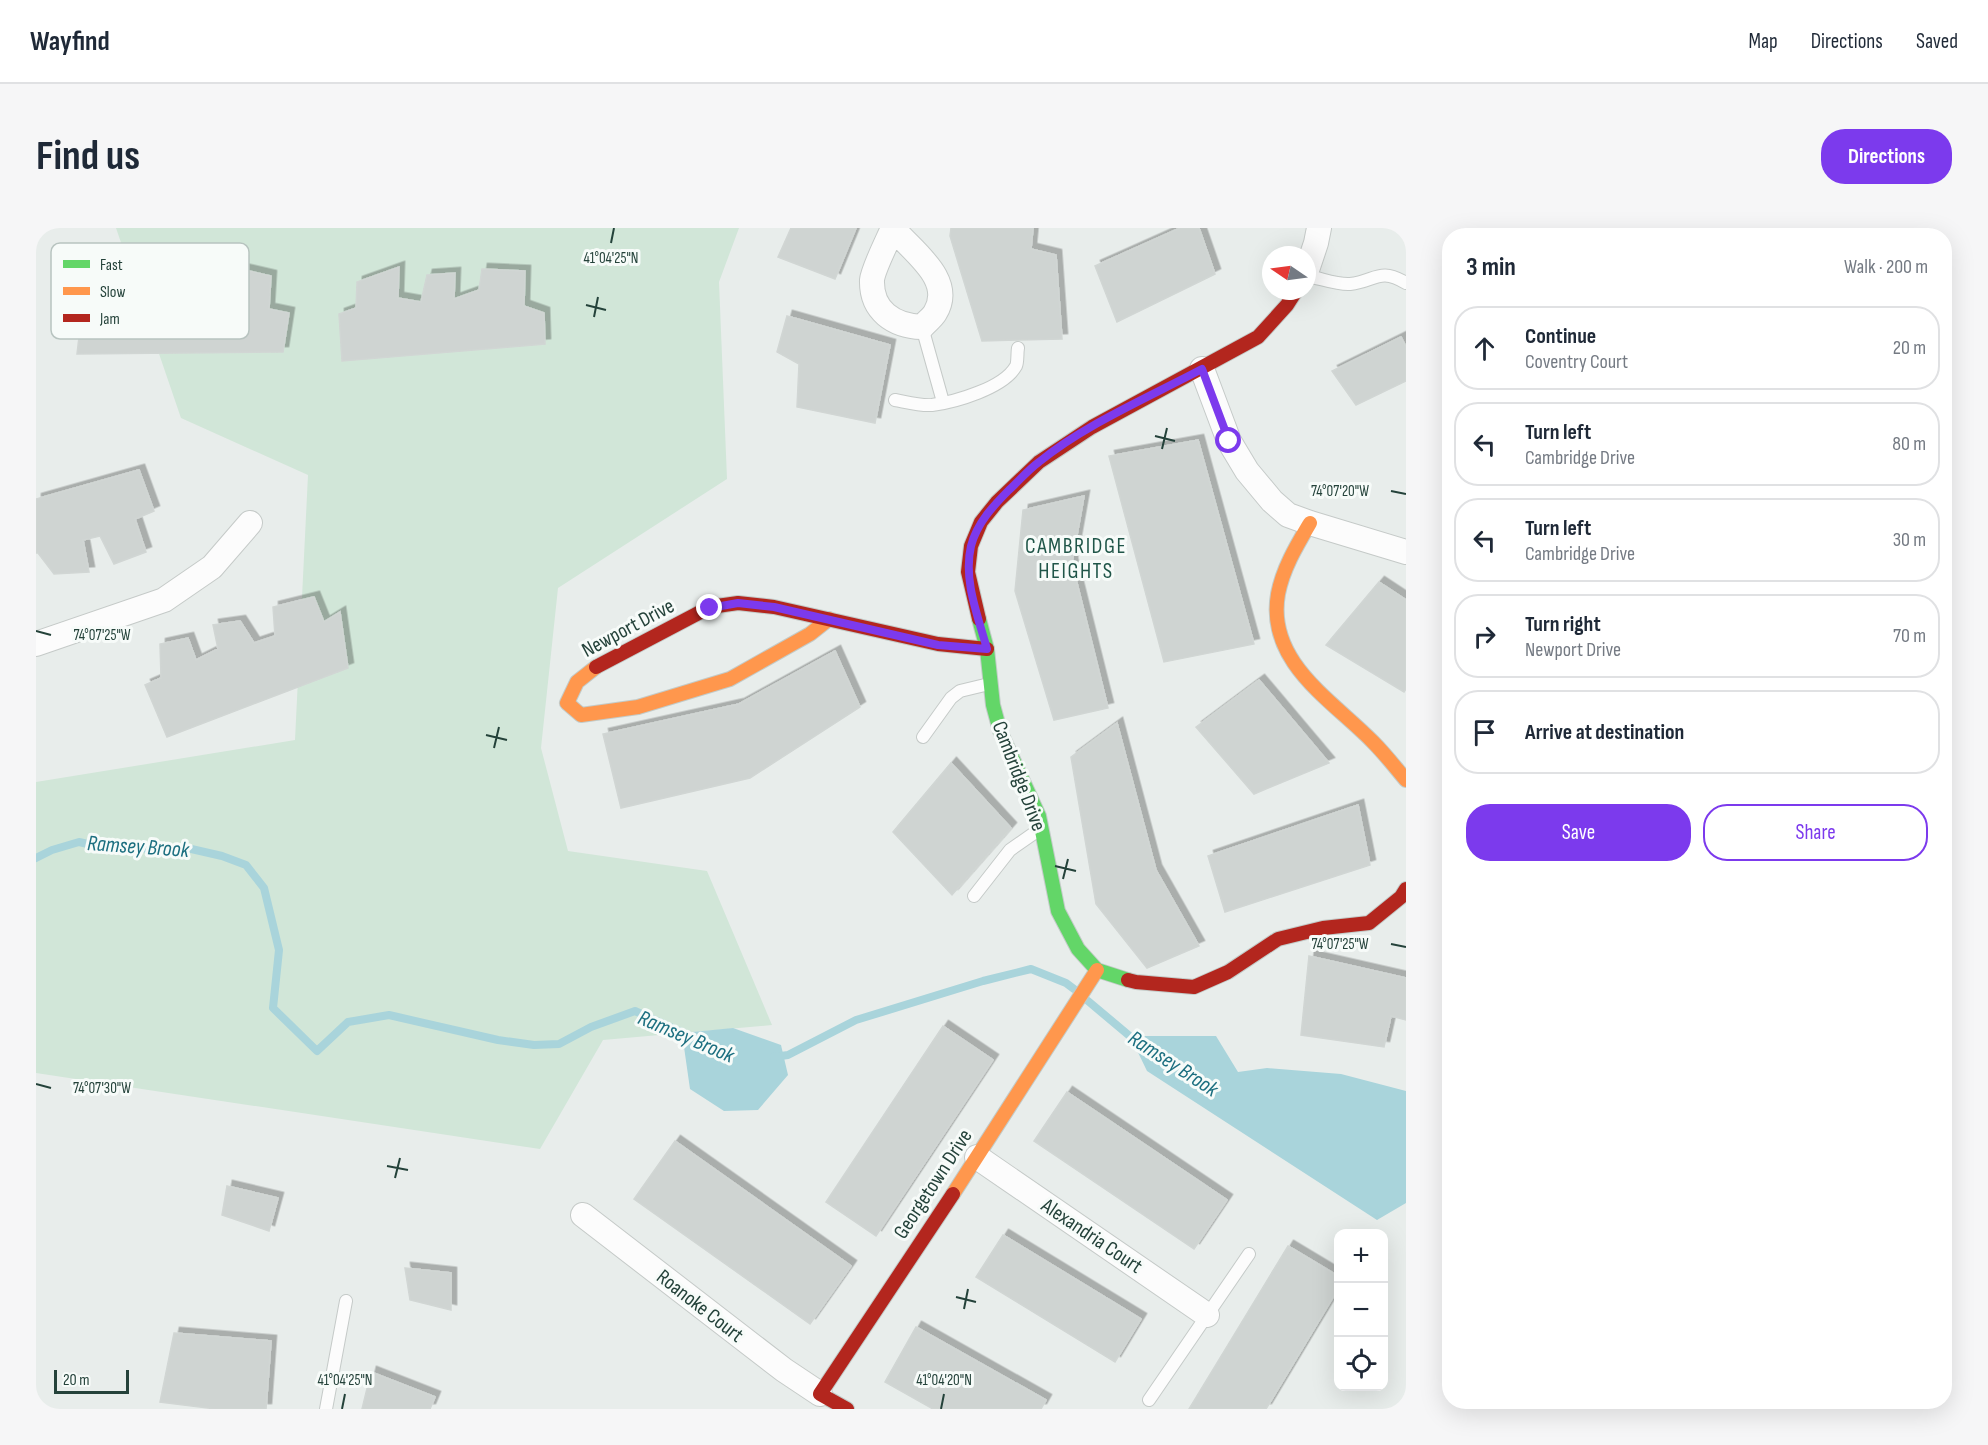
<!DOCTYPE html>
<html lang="en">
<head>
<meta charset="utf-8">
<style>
	:root { --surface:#fff; --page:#f6f6f7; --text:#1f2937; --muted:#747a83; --line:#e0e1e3; --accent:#7c3aed }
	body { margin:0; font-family:"Sofia Sans Condensed",sans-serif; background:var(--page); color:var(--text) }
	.controls { position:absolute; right:18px; bottom:18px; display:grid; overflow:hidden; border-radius:12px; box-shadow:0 6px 24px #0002 }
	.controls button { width:54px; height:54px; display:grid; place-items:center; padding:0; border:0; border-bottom:2px solid var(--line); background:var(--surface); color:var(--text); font:30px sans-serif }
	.compass { position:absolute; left:1226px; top:18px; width:54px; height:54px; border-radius:50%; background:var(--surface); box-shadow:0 6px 24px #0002; rotate:283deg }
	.scale { position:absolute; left:18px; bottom:15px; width:75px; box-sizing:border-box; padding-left:6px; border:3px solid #24423a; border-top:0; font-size:16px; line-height:21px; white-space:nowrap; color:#24423a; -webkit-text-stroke:4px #f7fbf9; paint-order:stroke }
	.stop { position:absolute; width:18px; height:18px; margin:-14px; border:4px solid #7c3aed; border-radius:50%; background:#fff }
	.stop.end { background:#7c3aed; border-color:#fff; box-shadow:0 2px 6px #0008 }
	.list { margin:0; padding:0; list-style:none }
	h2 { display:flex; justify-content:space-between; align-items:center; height:78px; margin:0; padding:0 24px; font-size:26px }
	h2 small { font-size:20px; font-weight:400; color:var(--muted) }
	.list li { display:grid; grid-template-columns:39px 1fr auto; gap:18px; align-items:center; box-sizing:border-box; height:84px; margin:0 12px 12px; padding:0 12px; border:2px solid var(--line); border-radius:24px }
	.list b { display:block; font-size:22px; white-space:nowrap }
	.list p { margin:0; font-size:20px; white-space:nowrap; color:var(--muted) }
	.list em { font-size:20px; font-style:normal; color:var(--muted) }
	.actions { display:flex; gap:12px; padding:18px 24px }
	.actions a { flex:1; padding:14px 0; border:2px solid var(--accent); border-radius:24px; text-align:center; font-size:21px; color:var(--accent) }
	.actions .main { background:var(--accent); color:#fff }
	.icon { flex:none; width:33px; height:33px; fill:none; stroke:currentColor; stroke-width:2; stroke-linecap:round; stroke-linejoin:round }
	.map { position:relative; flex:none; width:1370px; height:1181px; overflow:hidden; border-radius:24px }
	header { display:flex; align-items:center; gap:36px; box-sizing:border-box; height:84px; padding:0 30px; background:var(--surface); border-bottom:2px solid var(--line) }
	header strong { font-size:28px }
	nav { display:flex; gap:33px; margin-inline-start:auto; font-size:21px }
	.intro { display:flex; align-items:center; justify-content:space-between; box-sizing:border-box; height:144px; padding:0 36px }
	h1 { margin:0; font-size:42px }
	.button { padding:15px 27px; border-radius:24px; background:var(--accent); color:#fff; font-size:21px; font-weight:700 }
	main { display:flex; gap:36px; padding:0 36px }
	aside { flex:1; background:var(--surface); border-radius:24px; box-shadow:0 6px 24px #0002 }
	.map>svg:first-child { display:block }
</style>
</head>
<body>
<header>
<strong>Wayfind</strong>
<nav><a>Map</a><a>Directions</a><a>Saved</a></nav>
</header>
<div class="intro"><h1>Find us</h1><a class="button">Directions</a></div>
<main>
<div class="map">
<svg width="1370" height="1181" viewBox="0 0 1370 1181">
	<defs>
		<filter id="shadow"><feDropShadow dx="5.5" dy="-5.5" stdDeviation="0" flood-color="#0004"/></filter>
	</defs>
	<rect width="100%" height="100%" fill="#e8edeb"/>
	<path fill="#d1e6d8" d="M80 0H703L683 54 691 251 522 360 505 520 532 623 671 643 736 797 567 812 504 921 0 845V554L259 512 272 247 145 190Z"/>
	<path fill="#a9d4db" d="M697 800 745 817 752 847 722 882 688 883 654 861 646 805Z
		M1094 808H1180L1202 844 1231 840 1305 846 1370 863V975L1341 992 1111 843Z"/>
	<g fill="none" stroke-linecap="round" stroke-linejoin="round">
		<path stroke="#a9d4db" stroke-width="8" d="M0 630 16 622 43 614 74 621 151 620 186 628 210 637 228 660 243 722 237 780 281 823 312 794 353 787 462 812 498 817 523 816 555 799 599 783 654 808
			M1052 773 1102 815
			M738 829 752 827 820 792 947 753 995 741 1030 755 1038 761"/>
	</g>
	<path fill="#cfd4d2" stroke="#d1d6d4" stroke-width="1.5" filter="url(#shadow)" d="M755 0H820L799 51 742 29Z
		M915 0H997L995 21 1020 27 1026 111 946 113 914 8Z
		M1144 0H1163L1179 46 1081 94 1059 38Z
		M77 39 113 41 116 66 129 64 131 45H175L173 65H188L200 40 235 48 233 81 253 85 247 124 41 126 47 75 71 66Z
		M363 39 362 70 385 74 391 47 419 45 418 71 443 62 446 41 489 43 488 78 508 85 509 116 306 133 303 86 320 80 321 54Z
		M751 88 854 117 839 195 761 179 763 136 741 124Z
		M1365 109 1370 119V153L1320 177 1296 143Z
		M1162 212 1218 416 1128 434 1073 228Z
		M103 242 118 283 99 291 110 324 78 336 64 308 47 312 53 344 18 346 2 325H0V271Z
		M1048 268 1036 335 1072 480 1018 492 979 363 987 282Z
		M1343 354 1370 372V461L1368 464 1290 417Z
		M278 369 288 394 304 384 312 440 131 509 109 457 125 450 124 416 152 410 160 432 182 421 177 397 204 393 218 415 239 408 237 379Z
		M799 423 824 479 714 550 585 580 567 506 703 476Z
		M1223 452 1293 535 1218 566 1160 499Z
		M1081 495 1120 642 1163 718 1111 740 1060 676 1035 529Z
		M915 535 975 600 916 667 857 604Z
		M1322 577 1334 637 1189 684 1172 628Z
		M1273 728 1370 750V792L1355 788 1348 819 1265 807Z
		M907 798 957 832 840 1008 790 974Z
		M1031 864 1191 972 1158 1021 998 913Z
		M639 913 815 1038 774 1096 598 971Z
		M191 958 242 970 233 1003 186 987Z
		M967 1007 1105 1091 1079 1134 940 1049Z
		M1252 1018 1302 1048V1061L1230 1181H1153Z
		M369 1040 415 1045V1082L374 1072Z
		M880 1099 1010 1172 1005 1181H897L849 1154Z
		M138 1105 235 1113 230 1181H180L124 1174Z
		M335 1144 399 1169 394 1181H326Z"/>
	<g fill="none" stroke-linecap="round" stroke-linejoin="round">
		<defs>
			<path id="lane" d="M1271 48C1284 50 1301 57 1314 56 1340 53 1343 39 1370 55
				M886 99 907 174
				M859 172C870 174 884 178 896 177 919 174 968 160 980 138 982 134 981 125 982 120
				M887 509 915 470 924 463 953 456
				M938 668 974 622 1004 601
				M1113 1172 1213 1026
				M290 1181 310 1073"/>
			<path id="street" d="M857 0C874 22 920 51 899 85 896 90 890 94 886 99 858 98 835 83 836 52 837 41 852 12 857 0
				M1271 42 1280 15 1283 0
				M1166 141 1193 213 1211 243 1236 273 1252 287 1274 295 1370 324
				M0 416 128 372 176 339 214 295
				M941 929 1171 1087
				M547 987 748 1142 784 1166"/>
			<path id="fast" d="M943 391 951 421 957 477 964 503 1003 588 1022 683 1042 721 1061 742 1092 752"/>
			<path id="slow" d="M1274 295C1261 317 1247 340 1242 366 1230 434 1296 472 1337 514 1349 526 1359 539 1370 552
				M560 439 541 454 531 475 545 487 602 479 694 451 774 406 793 391
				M917 966 1061 742"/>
			<path id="jam" d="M943 391 932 344 935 318 945 294 961 274 1003 234 1056 199 1222 109 1251 77 1260 63
				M560 439 674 379 702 375 738 379 902 416 951 421
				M1092 752 1100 754 1158 759 1192 744 1242 711 1287 700 1333 695 1365 669 1370 661
				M811 1181 784 1166 917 966"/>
		</defs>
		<use href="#lane" stroke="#c5cac8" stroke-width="14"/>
		<use href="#street" stroke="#c5cac8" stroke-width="26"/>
		<use href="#fast" stroke="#c3cbc8" stroke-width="16"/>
		<use href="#slow" stroke="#c3cbc8" stroke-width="16"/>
		<use href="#jam" stroke="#c3cbc8" stroke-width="16"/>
		<use href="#lane" stroke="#fcfcfc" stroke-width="12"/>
		<use href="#street" stroke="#fcfcfc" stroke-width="24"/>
		<use href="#fast" stroke="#63d668" stroke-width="14"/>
		<use href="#slow" stroke="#ff974d" stroke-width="14"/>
		<use href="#jam" stroke="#b3261e" stroke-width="14"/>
	</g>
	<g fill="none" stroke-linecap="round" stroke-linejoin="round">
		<path stroke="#7c3aed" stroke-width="8" d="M674 380 702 375 738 379 902 417 951 421C942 388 927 352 935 318 941 295 957 278 973 262 983 253 992 242 1003 234 1048 197 1113 169 1166 141L1193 213"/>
	</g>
	<path fill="none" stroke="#24423a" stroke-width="2" d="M575 15 578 0M550 77 570 82M558 89 562 69M1119 208 1139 213M1126 221 1131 200M1355 263 1370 266M0 403 15 407M450 507 471 512M458 520 463 499M1019 638 1040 643M1027 651 1032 631M1355 716 1370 719M0 856 15 860M351 938 372 942M359 950 364 930M920 1069 940 1074M928 1081 932 1061M306 1181 309 1166M905 1181 908 1166"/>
	<g text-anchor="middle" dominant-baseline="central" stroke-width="6" stroke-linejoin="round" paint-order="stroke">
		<g font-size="21" fill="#24423a" stroke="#f7fbf9">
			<text transform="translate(592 400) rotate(-28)">Newport Drive</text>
			<text transform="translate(983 548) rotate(69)">Cambridge Drive</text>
			<text transform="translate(897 956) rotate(-57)">Georgetown Drive</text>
			<text transform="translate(1056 1008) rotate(34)">Alexandria Court</text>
			<text transform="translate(664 1078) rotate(38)">Roanoke Court</text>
		</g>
		<g font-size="22" letter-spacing="1.5" fill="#1f5548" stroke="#f7fbf9">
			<text x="1040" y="318">CAMBRIDGE<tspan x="1040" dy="25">HEIGHTS</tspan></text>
		</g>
		<g font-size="22" font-style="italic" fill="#1c6f80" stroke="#f7fbf9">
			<text transform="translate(102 619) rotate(4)">Ramsey Brook</text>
			<text transform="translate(650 809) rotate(23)">Ramsey Brook</text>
			<text transform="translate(1137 836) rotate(33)">Ramsey Brook</text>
		</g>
	</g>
	<rect x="15" y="15" width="198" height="96" rx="9" fill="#f7fbf9" stroke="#b8c4c0" stroke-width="1.5"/>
	<rect x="27" y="32" width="27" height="8" fill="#63d668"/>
	<rect x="27" y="59" width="27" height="8" fill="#ff974d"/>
	<rect x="27" y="86" width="27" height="8" fill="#b3261e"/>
	<g font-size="16" fill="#24423a">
		<text x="64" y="42">Fast</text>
		<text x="64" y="69">Slow</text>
		<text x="64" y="96">Jam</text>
	</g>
	<g font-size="15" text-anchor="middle" fill="#24423a" stroke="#f7fbf9" stroke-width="6" stroke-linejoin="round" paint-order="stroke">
		<text x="575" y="35">41°04'25"N</text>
		<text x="1304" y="268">74°07'20"W</text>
		<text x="66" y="412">74°07'25"W</text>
		<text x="1304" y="721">74°07'25"W</text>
		<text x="66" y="865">74°07'30"W</text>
		<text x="309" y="1157">41°04'25"N</text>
		<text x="908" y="1157">41°04'20"N</text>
	</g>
</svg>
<div class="controls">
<button>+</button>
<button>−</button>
<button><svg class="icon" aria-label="locate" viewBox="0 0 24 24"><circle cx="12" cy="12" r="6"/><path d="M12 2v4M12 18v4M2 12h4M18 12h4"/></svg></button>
</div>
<svg class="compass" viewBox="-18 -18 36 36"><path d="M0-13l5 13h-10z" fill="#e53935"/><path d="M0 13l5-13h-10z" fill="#747a83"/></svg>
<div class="scale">20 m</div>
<div class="stop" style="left:1193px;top:213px"></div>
<div class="stop end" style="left:674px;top:380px"></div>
</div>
<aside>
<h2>3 min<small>Walk · 200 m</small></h2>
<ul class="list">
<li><svg class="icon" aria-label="ahead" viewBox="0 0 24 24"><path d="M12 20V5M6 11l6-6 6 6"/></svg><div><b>Continue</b><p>Coventry Court</p></div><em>20 m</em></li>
<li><svg class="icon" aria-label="left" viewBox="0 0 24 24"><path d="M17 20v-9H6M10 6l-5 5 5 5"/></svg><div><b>Turn left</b><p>Cambridge Drive</p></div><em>80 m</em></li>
<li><svg class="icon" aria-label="left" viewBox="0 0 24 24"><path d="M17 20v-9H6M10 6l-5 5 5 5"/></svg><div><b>Turn left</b><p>Cambridge Drive</p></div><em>30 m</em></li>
<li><svg class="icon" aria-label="right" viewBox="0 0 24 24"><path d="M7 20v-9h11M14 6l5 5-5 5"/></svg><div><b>Turn right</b><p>Newport Drive</p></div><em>70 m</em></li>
<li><svg class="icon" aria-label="arrive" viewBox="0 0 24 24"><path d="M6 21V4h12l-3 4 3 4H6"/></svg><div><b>Arrive at destination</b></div></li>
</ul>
<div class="actions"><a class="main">Save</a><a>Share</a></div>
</aside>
</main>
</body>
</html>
